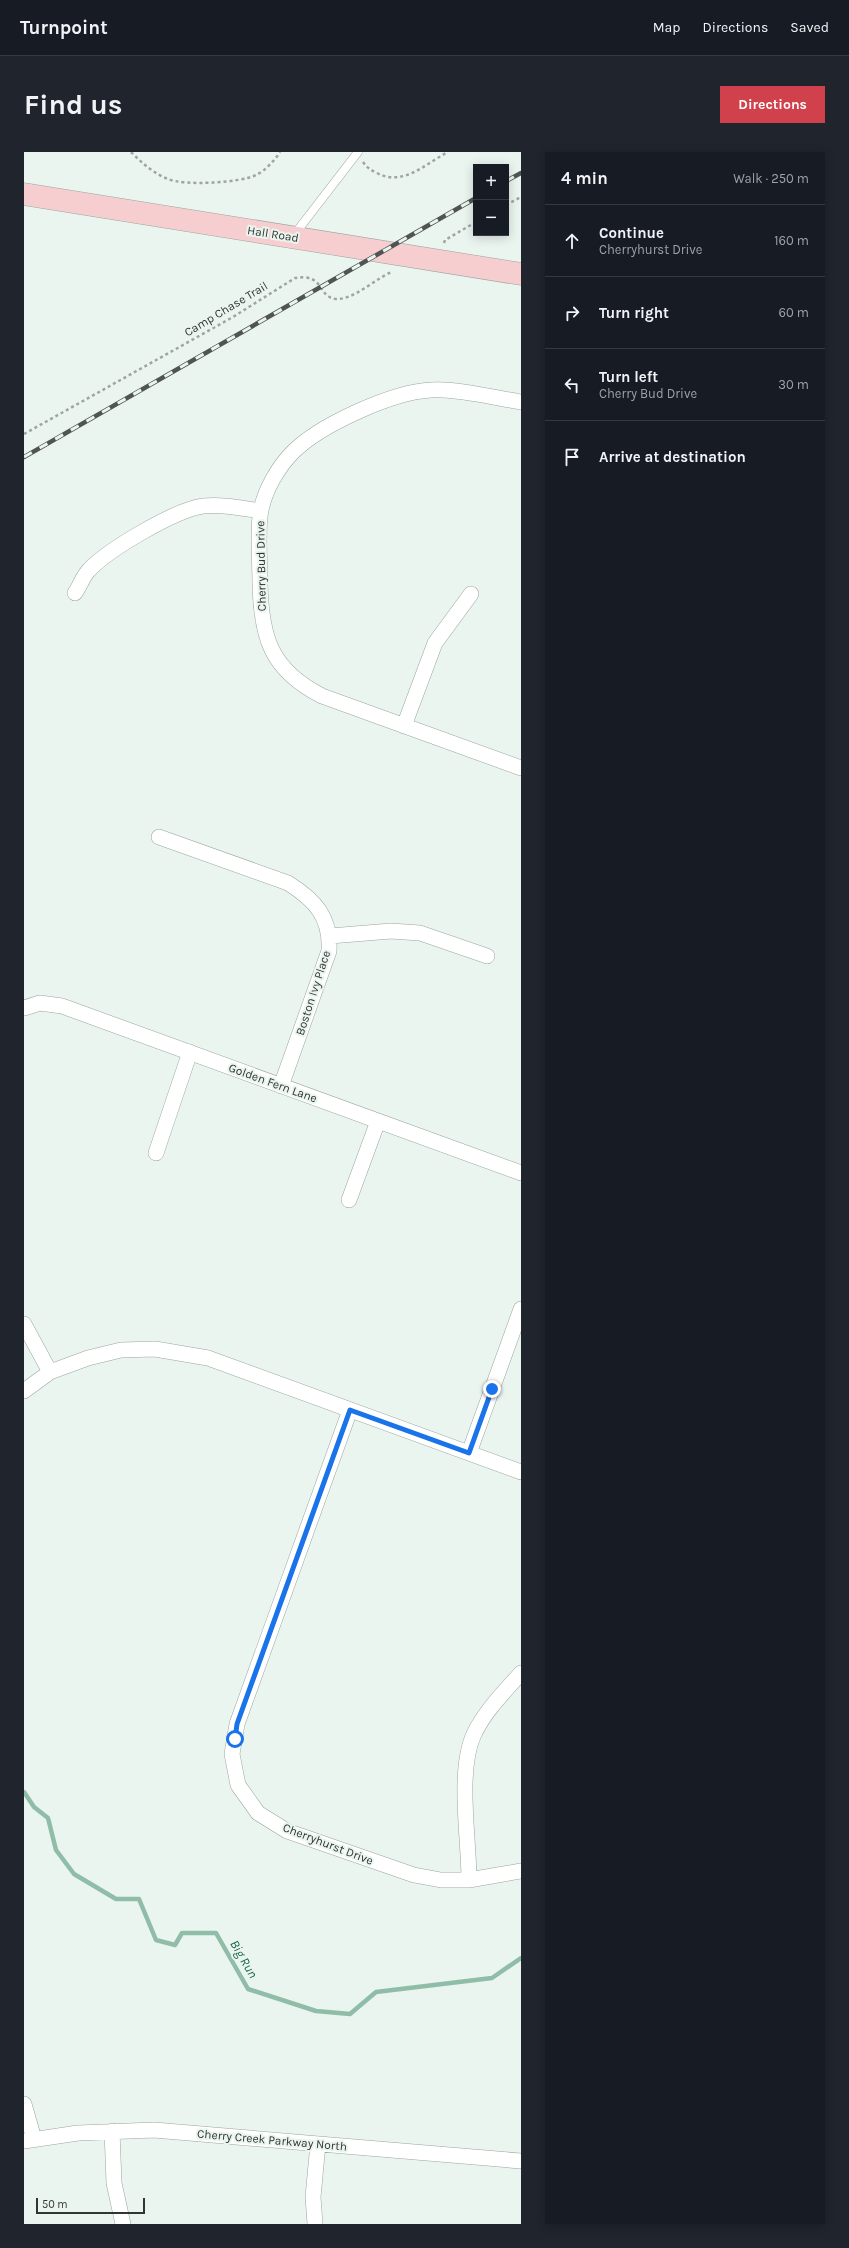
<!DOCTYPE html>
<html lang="en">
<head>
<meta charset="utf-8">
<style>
	:root { --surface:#171b24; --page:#20242c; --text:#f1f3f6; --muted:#9ea1a6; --line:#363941; --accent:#d1414c }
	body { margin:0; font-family:Karla,sans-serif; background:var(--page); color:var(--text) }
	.controls { position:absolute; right:12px; top:12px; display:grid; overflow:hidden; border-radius:0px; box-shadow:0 2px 10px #0003 }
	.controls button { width:36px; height:36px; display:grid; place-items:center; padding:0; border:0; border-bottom:1px solid var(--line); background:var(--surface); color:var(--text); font:20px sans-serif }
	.scale { position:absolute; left:12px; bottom:10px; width:109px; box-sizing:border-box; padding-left:4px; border:2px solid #313533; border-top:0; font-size:11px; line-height:14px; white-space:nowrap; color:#313533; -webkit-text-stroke:3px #ebf5f0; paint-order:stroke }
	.stop { position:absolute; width:12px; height:12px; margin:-9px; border:3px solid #1a73e8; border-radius:50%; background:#fff }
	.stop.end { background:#1a73e8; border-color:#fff; box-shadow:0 1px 4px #0008 }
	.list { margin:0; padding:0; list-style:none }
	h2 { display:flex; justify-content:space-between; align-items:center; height:52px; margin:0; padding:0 16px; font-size:17px }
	h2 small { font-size:13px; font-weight:400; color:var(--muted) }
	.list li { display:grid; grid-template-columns:26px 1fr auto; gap:12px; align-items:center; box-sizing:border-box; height:72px; padding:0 16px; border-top:1px solid var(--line) }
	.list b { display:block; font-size:15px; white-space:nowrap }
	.list p { margin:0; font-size:13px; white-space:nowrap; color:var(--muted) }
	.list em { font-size:13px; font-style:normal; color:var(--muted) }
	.icon { flex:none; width:22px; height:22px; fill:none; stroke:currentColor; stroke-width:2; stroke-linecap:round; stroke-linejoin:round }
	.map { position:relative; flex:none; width:497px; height:2072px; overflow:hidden; border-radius:0px }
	header { display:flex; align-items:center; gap:24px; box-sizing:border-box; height:56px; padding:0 20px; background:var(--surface); border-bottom:1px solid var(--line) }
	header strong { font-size:19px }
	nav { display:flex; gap:22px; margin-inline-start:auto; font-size:14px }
	.intro { display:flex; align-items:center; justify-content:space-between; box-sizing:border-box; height:96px; padding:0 24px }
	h1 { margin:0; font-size:28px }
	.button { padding:10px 18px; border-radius:0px; background:var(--accent); color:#fff; font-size:14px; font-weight:700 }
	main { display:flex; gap:24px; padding:0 24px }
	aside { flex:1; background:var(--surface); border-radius:0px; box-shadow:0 2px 10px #0003 }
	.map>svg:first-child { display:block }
</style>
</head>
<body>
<header>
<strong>Turnpoint</strong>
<nav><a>Map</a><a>Directions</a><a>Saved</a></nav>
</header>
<div class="intro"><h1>Find us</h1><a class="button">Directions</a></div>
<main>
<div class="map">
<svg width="497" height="2072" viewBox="0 0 497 2072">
	<rect width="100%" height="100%" fill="#ebf5f0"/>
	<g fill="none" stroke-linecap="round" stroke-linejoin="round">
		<path stroke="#90bda8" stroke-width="4.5" d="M0 1640 10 1655 24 1666 32 1698 50 1722 92 1747H115L132 1788 151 1793 158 1781H192L224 1837 292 1859 326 1862 352 1840 468 1826 497 1806"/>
		<defs>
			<path id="service" d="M270 83 334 0"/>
			<path id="minor" d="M497 250C472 246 431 236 407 238 368 240 296 273 269 300 254 315 241 338 237 358 233 376 236 411 236 431 237 486 247 518 298 544L497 616
				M51 441C56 434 59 424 65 418 85 397 151 358 179 354 198 352 217 356 236 359
				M380 574 411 491 447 442
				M135 685 264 731C291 748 307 765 305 799L257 934
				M306 784 367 779 396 781 463 804
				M0 856 16 851 38 854 497 1021
				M132 1001 166 900
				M325 1048 354 969
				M0 1172 26 1220
				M0 1239 26 1220 64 1206 97 1198 131 1197 184 1206 497 1320
				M326 1258 213 1572 208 1602 214 1633 234 1661 263 1679 390 1723 417 1728H445L497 1719
				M445 1301 497 1157
				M445 1728C445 1686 433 1619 450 1582 461 1559 480 1540 497 1521
				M0 1952 10 1987
				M88 1979 90 2031 99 2072
				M0 1989 54 1981 130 1978 497 2009
				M291 2072 289 2045 294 1992"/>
			<path id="secondary" d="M0 42 497 122"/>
		</defs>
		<use href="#service" stroke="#9ba5a0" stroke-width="9"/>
		<use href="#minor" stroke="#9ba5a0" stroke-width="16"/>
		<use href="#secondary" stroke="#9ba5a0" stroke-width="23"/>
		<path stroke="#9ea5a2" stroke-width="2.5" stroke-dasharray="3 3" stroke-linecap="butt" d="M107 0C118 11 129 21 144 27 160 34 216 31 232 23 241 19 251 8 256 0
			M339 10C343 16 347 18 353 21 379 35 401 12 424 0
			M482 53 497 45
			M420 91 421 88 452 70
			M0 282 209 165 271 126C301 121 293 145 312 147 330 148 352 126 368 120"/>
		<use href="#service" stroke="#fff" stroke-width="8"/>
		<use href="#minor" stroke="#fff" stroke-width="15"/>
		<use href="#secondary" stroke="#f7ced0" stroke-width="22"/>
		<defs>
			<path id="rail" d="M482 29 497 21
				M0 305 452 46"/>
		</defs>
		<use href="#rail" stroke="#505553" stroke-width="4.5"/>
		<use href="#rail" stroke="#ebf5f0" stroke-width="3" stroke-dasharray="9" stroke-linecap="butt"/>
	</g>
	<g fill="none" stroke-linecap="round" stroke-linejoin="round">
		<path stroke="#1a73e8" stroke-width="5" d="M211 1587 213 1572 326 1258 445 1301 468 1237"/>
	</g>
	<g text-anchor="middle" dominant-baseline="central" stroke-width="4" stroke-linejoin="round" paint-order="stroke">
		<g font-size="12" fill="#313533" stroke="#ebf5f0">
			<text transform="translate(249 82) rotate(9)">Hall Road</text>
			<text transform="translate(202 157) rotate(-31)">Camp Chase Trail</text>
			<text transform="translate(237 414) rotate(-91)">Cherry Bud Drive</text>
			<text transform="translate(289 841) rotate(-72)">Boston Ivy Place</text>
			<text transform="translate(249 931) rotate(20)">Golden Fern Lane</text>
			<text transform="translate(304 1692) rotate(21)">Cherryhurst Drive</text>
			<text transform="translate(248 1988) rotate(5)">Cherry Creek Parkway North</text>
		</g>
		<g font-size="13" font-style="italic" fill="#19664a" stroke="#ebf5f0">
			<text transform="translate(220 1807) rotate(60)">Big Run</text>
		</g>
	</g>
</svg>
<div class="controls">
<button>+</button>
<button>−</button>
</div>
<div class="scale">50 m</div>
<div class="stop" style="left:211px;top:1587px"></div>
<div class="stop end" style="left:468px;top:1237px"></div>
</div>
<aside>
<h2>4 min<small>Walk · 250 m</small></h2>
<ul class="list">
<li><svg class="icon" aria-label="ahead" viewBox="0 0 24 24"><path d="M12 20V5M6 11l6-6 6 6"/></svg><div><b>Continue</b><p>Cherryhurst Drive</p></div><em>160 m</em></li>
<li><svg class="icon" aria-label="right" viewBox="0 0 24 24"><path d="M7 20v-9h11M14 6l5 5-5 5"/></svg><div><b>Turn right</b></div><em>60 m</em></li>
<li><svg class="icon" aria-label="left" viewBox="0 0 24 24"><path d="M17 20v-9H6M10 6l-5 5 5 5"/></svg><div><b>Turn left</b><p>Cherry Bud Drive</p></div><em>30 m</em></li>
<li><svg class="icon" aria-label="arrive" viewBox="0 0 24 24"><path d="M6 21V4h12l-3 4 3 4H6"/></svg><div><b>Arrive at destination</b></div></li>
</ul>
</aside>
</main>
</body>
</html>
